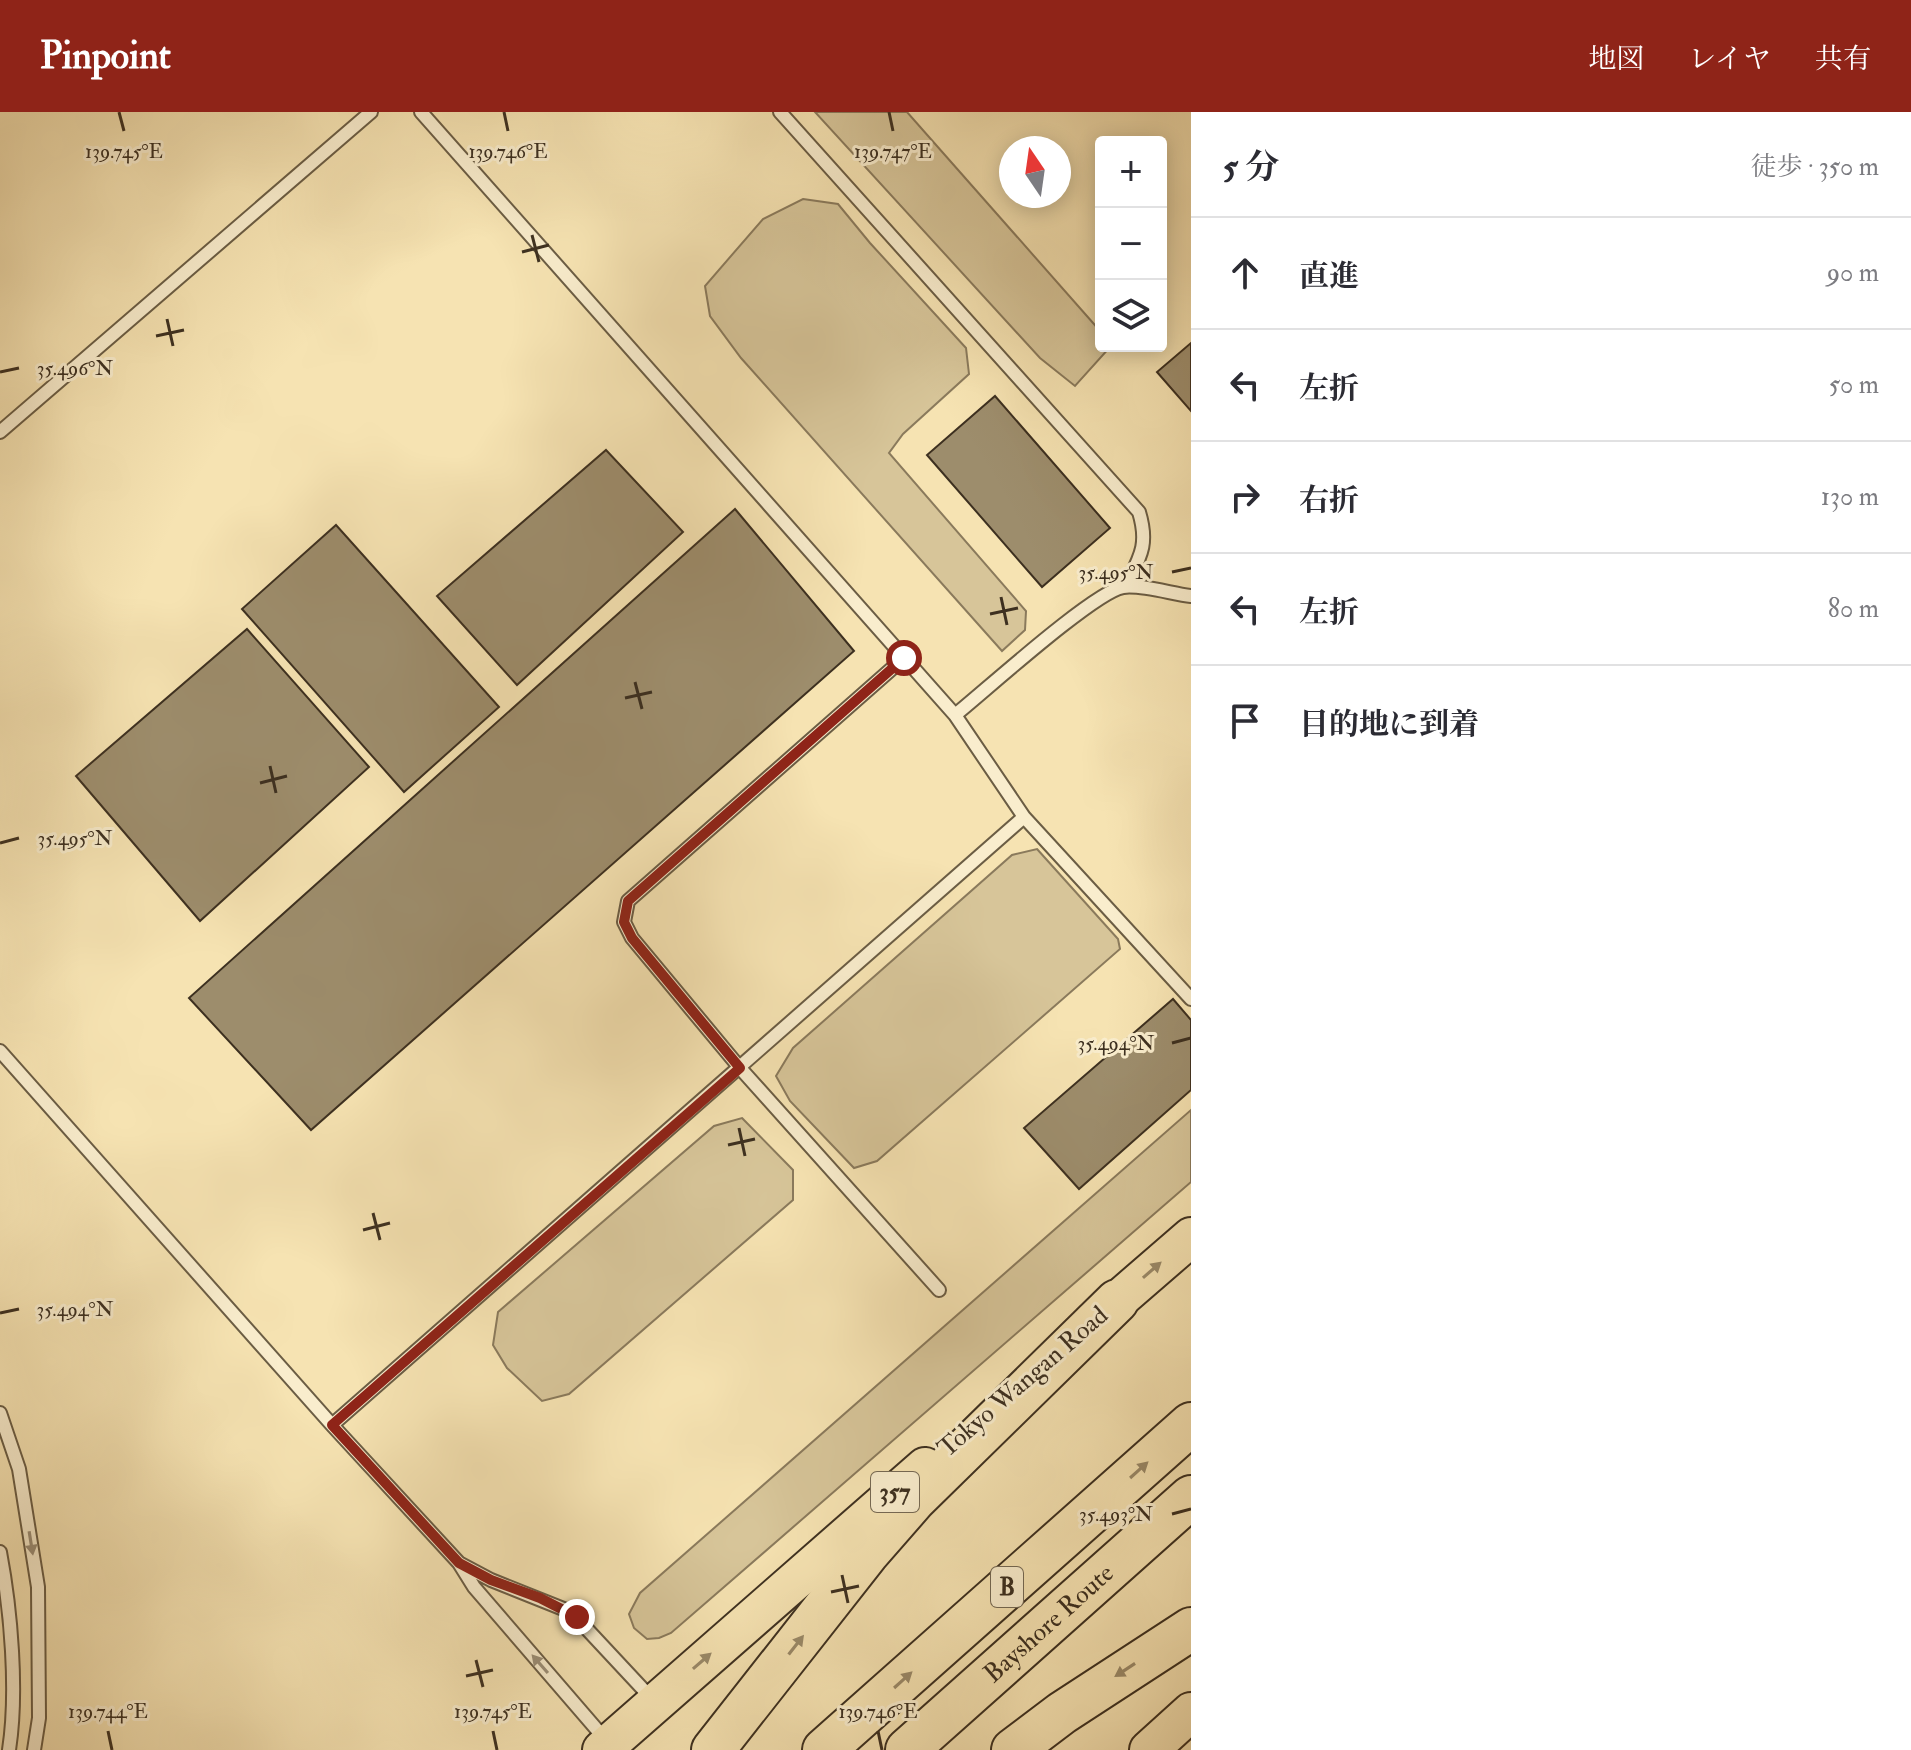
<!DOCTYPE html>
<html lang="ja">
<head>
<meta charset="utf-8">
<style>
	:root { --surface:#fff; --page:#f2f2f3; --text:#2b2b33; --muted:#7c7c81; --line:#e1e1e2; --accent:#8f2418 }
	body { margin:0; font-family:"IM FELL Double Pica","Noto Serif JP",serif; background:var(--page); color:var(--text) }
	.controls { position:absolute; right:24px; top:24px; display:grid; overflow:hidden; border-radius:8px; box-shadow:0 4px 20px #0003 }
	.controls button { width:72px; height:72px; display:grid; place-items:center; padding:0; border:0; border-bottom:2px solid var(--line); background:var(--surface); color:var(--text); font:40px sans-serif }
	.compass { position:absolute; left:999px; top:24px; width:72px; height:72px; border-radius:50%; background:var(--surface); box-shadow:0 4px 20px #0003; rotate:347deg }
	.stop { position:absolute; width:24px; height:24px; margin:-18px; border:6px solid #8f2418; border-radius:50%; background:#fff }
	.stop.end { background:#8f2418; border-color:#fff; box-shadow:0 2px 8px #0008 }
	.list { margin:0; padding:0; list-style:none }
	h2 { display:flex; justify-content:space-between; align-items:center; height:104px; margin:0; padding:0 32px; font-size:34px }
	h2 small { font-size:26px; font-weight:400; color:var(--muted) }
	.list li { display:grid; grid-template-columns:52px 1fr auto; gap:24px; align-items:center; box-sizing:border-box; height:112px; padding:0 32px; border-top:2px solid var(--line) }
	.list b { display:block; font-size:30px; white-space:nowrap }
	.list em { font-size:26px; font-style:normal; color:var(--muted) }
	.icon { flex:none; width:44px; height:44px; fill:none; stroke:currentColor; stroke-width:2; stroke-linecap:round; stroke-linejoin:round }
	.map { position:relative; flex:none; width:1191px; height:1638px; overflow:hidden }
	header { display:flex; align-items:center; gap:48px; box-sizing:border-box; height:112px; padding:0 40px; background:var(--accent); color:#fff }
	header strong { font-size:38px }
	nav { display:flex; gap:44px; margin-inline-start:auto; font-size:28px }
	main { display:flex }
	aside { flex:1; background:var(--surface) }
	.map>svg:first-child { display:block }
</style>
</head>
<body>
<header>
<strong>Pinpoint</strong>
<nav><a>地図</a><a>レイヤ</a><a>共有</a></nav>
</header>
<main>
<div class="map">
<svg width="1191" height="1638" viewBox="0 0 1191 1638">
	<rect width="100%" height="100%" fill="#f6e3b2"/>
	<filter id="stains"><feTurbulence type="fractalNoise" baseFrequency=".0025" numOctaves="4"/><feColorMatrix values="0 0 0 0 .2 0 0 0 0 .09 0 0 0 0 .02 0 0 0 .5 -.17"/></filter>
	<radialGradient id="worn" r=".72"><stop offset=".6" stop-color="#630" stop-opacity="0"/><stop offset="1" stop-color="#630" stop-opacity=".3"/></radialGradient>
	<path fill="#d7c599" stroke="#8a7a5c" stroke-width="2" d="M815 0H907L1101 220V234H1111L1075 274 1040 246Z
		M803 87 838 92 870 131 966 236 969 262 903 322 889 341 1026 499 1025 518 1002 539 741 246 710 204 705 174 763 107Z
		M1037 737 1118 827 1120 837 877 1049 854 1056 790 989 776 964 793 936 1012 743Z
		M1191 998V1070L671 1521 659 1526 647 1527 634 1516 629 1502 640 1481Z
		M742 1006 793 1058V1088L569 1282 542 1289 507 1256 493 1233 498 1200 714 1014Z"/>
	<path fill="#9d8d6c" stroke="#3d3020" stroke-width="2" d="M1191 231V299L1157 260Z
		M995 284 1110 416 1042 475 927 343Z
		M606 338 683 420 517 573 437 484Z
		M735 397 854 539 311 1018 189 886Z
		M336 413 499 595 404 680 242 497Z
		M247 517 369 655 200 809 76 664Z
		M1173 887 1191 908V978L1079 1077 1024 1016Z"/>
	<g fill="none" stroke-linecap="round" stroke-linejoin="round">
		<defs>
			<path id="service" d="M421 0 955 603 1024 705 1191 887
				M780 0 1139 400C1149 433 1140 445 1126 474
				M0 320 371 0
				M904 546 628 789 624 810 632 826 740 956 939 1178
				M955 603C985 579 1094 480 1123 475 1140 472 1173 482 1191 484
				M0 939 332 1313 459 1451 474 1475 605 1627
				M0 1301 19 1357 38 1475 39 1606 34 1638
				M332 1313 1024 705
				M0 1440C11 1498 18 1580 9 1638
				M459 1451 491 1468 571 1500 654 1589"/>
			<path id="trunk" d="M1093 1210 1191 1125
				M602 1638 925 1355
				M1149 1638 1191 1600"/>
			<g id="motorway">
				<path d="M713 1638 867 1442 915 1387 1117 1189"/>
				<path d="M824 1638 1191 1312"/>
				<path id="s1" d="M907 1638 1191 1385"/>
				<path d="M1013 1638 1062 1601 1191 1517"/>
			</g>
		</defs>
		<use href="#service" stroke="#6b5d44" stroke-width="16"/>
		<use href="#trunk" stroke="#3d3020" stroke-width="42"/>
		<use href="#motorway" stroke="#3d3020" stroke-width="46"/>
		<use href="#service" stroke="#f9edcd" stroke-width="12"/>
		<use href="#trunk" stroke="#f6e3b2" stroke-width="38"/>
		<use href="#motorway" stroke="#f6e3b2" stroke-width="42"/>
	</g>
	<defs><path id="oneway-solid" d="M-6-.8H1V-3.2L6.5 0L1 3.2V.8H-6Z" transform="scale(2)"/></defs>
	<g fill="#9a8a69">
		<use href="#oneway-solid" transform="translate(1152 1158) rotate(-41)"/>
		<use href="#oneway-solid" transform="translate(1139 1358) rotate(-42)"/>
		<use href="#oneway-solid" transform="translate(796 1533) rotate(-52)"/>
		<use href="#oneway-solid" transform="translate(702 1549) rotate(-41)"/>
		<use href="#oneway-solid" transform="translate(1125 1558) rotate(147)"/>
		<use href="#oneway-solid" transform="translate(903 1568) rotate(-42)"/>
	</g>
	<g fill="#9b8e76">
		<use href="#oneway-solid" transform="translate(31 1431) rotate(81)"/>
		<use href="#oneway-solid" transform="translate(540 1552) rotate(-131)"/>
	</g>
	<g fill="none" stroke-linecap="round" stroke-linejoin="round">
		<path stroke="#8f2418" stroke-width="10" d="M577 1505 540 1486 491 1468 459 1451 332 1313 740 956 632 826 624 810 628 789 904 546"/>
	</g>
	<path fill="none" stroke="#3d3020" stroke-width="3" d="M119 0 124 19M504 0 508 19M889 0 893 19M532 123 539 150M522 140 549 133M167 207 173 234M156 224 184 218M0 260 19 256M1172 460 1191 456M1001 485 1007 513M990 502 1018 496M635 570 642 597M625 586 652 580M270 654 276 681M260 671 287 664M0 731 19 726M1172 931 1191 926M739 1016 745 1044M728 1033 755 1027M373 1101 380 1128M363 1118 390 1111M0 1201 19 1197M1172 1402 1191 1397M842 1463 848 1491M831 1480 859 1474M476 1548 483 1575M466 1564 493 1558M108 1619 112 1638M493 1619 497 1638M878 1619 882 1638"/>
	<g text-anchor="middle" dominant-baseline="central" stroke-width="6" stroke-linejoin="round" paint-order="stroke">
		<g fill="#f9edcd" stroke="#756954" stroke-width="2">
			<rect x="871" y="1360" width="48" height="40" rx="6"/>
			<rect x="991" y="1455" width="32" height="40" rx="6"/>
		</g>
		<g font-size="24" font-weight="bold" fill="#3d3020">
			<text x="895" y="1380">357</text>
			<text x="1007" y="1475">B</text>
		</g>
		<g font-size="26" fill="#3d3020" stroke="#f9edcd">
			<text transform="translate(1023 1270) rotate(-41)">Tokyo Wangan Road</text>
			<text stroke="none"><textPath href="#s1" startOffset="190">Bayshore Route</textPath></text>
		</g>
	</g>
	<g font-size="20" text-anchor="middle" fill="#3d3020" stroke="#f9edcd" stroke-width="6" stroke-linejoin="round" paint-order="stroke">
		<text x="124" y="46">139.745°E</text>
		<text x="508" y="46">139.746°E</text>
		<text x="893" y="46">139.747°E</text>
		<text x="75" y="263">35.496°N</text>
		<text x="1116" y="467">35.495°N</text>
		<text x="75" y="733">35.495°N</text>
		<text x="1116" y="938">35.494°N</text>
		<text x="75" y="1204">35.494°N</text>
		<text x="1116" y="1409">35.493°N</text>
		<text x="108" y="1606">139.744°E</text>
		<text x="493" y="1606">139.745°E</text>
		<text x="878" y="1606">139.746°E</text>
	</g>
	<rect width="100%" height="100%" filter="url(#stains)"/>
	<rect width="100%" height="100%" fill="url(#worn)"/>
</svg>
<div class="controls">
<button>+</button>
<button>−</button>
<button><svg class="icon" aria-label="layers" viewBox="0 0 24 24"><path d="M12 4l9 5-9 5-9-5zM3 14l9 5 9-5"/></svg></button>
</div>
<svg class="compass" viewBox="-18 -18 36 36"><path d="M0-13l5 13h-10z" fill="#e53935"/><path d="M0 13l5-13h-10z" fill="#7c7c81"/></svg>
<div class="stop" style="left:904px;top:546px"></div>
<div class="stop end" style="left:577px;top:1505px"></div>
</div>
<aside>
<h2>5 分<small>徒歩 · 350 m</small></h2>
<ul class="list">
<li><svg class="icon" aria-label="ahead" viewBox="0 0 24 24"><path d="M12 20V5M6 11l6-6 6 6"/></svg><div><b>直進</b></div><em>90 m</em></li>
<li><svg class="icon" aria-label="left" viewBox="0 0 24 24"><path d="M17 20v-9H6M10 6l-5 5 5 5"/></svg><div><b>左折</b></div><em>50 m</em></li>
<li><svg class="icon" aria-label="right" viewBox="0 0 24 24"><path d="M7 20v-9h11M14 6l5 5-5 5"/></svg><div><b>右折</b></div><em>130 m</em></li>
<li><svg class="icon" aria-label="left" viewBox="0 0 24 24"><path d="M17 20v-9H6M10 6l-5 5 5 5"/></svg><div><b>左折</b></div><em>80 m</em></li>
<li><svg class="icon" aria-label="arrive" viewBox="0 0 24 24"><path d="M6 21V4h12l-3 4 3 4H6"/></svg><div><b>目的地に到着</b></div></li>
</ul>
</aside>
</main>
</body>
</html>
